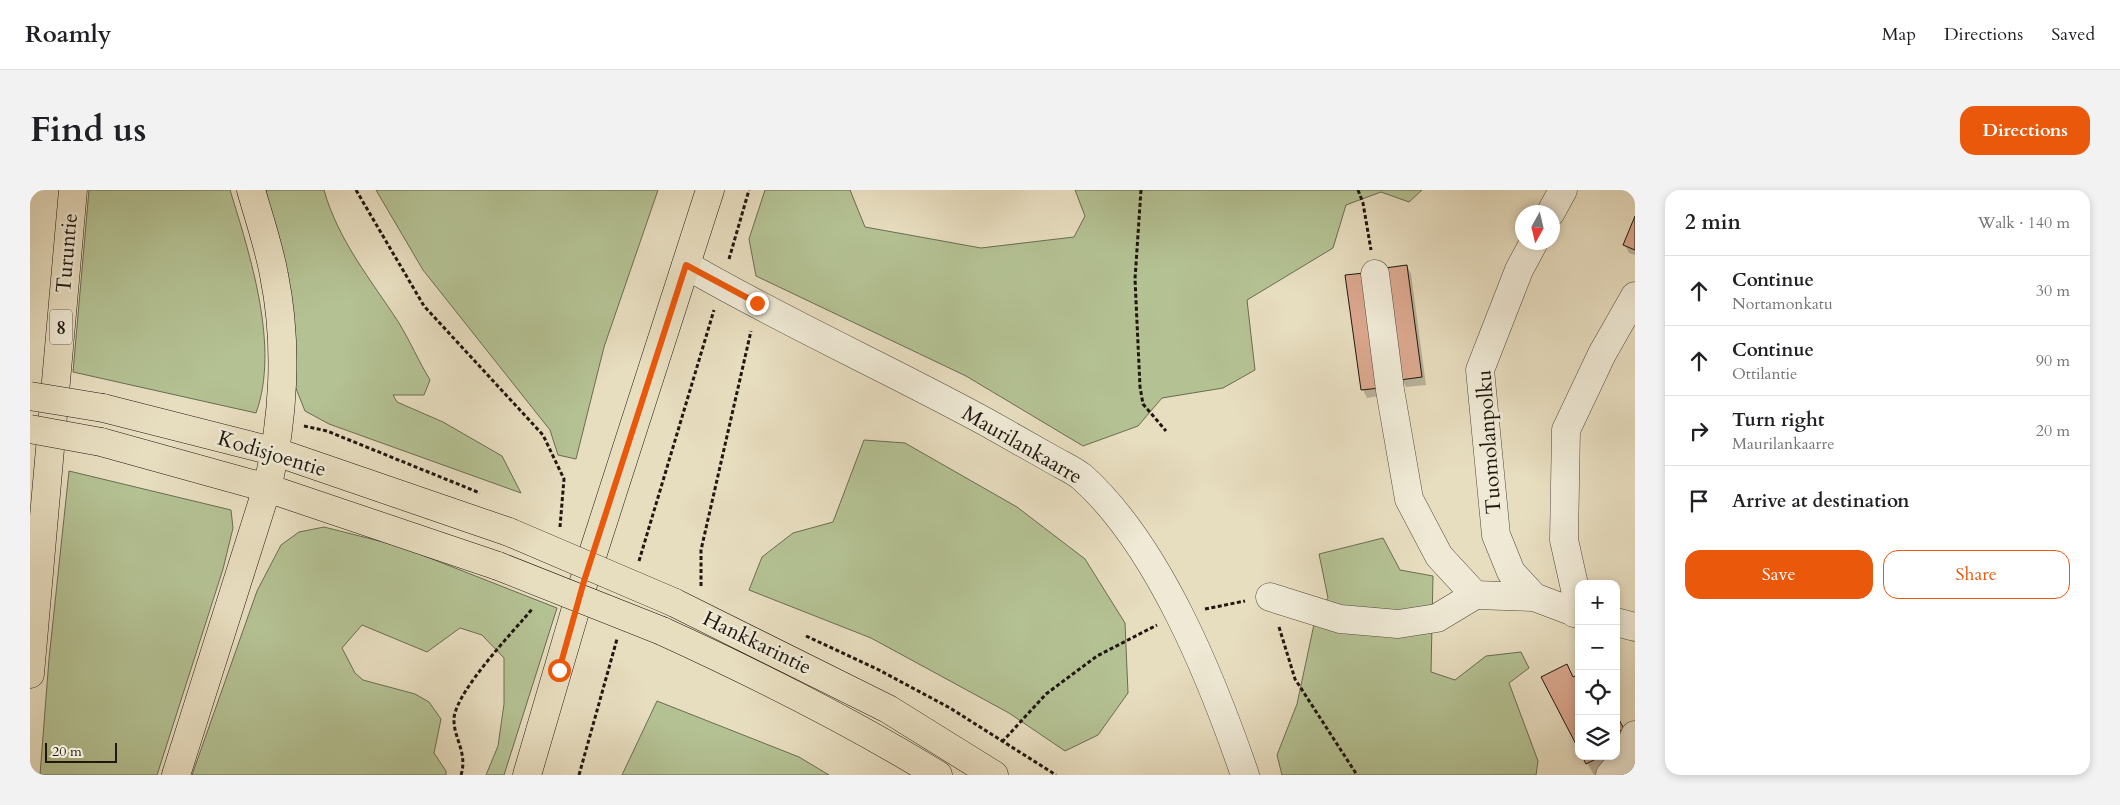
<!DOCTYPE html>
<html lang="en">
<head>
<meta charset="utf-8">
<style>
	:root { --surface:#fff; --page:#f2f2f2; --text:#202124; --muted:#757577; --line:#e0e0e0; --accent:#ea580c }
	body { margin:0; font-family:Cardo,serif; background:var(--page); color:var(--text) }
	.controls { position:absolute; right:15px; bottom:15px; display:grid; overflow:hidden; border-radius:10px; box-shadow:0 2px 8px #0003 }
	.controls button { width:45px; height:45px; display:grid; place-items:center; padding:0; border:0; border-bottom:1px solid var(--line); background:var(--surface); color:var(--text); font:25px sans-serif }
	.compass { position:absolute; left:1485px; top:15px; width:45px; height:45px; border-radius:50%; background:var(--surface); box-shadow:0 2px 8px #0003; rotate:188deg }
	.scale { position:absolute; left:15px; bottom:12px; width:72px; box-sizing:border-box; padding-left:5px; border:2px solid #20170f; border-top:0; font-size:14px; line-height:18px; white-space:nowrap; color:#20170f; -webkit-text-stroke:4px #efe9d5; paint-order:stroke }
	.stop { position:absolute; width:15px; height:15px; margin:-11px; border:4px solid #ea580c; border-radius:50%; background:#fff }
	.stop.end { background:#ea580c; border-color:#fff; box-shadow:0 1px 5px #0008 }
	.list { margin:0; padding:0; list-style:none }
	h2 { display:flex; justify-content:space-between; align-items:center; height:65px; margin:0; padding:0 20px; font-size:21px }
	h2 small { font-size:16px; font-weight:400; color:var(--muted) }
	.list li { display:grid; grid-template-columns:32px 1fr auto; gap:15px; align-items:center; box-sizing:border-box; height:70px; padding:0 20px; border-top:1px solid var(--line) }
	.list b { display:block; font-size:19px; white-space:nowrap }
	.list p { margin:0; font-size:16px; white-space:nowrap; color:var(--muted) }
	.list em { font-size:16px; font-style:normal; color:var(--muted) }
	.actions { display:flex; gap:10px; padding:15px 20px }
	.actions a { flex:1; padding:11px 0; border:1px solid var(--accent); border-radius:15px; text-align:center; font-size:18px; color:var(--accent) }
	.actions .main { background:var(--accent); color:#fff }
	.icon { flex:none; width:28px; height:28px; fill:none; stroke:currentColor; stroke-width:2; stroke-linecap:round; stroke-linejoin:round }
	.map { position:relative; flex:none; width:1605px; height:585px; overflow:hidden; border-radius:15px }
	header { display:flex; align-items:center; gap:30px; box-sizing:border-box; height:70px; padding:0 25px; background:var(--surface); border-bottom:1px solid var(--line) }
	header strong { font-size:24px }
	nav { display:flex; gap:28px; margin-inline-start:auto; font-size:18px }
	.intro { display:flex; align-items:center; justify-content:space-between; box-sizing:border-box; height:120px; padding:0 30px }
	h1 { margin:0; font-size:35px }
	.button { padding:12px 22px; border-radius:15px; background:var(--accent); color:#fff; font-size:18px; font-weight:700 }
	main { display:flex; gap:30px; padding:0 30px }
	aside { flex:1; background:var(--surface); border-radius:15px; box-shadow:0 2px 8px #0003 }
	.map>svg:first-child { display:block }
</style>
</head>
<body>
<header>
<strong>Roamly</strong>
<nav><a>Map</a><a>Directions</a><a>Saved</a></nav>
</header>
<div class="intro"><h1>Find us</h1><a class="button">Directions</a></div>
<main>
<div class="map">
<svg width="1605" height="585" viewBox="0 0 1605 585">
	<rect width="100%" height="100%" fill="#e7ddbf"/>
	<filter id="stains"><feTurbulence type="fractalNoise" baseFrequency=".004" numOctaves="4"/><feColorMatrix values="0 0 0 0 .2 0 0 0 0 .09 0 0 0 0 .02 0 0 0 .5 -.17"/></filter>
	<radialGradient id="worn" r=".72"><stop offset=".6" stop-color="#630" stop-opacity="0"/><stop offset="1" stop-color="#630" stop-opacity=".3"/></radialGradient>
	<path fill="#b4c193" stroke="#6a6c51" d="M59 0H200C220 65 250 157 226 223L43 182Z
		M236 0H294C308 50 341 90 369 133 380 151 389 172 400 190L394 205H363L367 212 413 232 472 266 491 303 299 234 275 221 265 196 258 96Z
		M346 0H628L574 157 546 269 528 265 520 240 393 80Z
		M735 0H820L835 37 951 58 1044 47 1055 26 1045 0H1392L1379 12 1351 2 1316 15 1303 58 1217 110 1225 180 1193 198 1132 208 1108 236 1053 256 936 186 726 86 719 49Z
		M834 250 875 253 987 317 1055 369 1095 433 1098 503 1068 545 1035 561 979 523 841 448 719 400 732 367 763 343 803 332Z
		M39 281 201 320 203 338 193 379 127 585H10L19 469Z
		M294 337 369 356 527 418 474 585H456L468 556 474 514V468L452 445 430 438 397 462 332 435 312 458 325 483 333 490 385 504 399 512 411 529 404 563 416 581V585H162L227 401 251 355 269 342Z
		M1353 348 1370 380 1403 386 1401 482 1425 490 1456 466 1491 462 1499 478 1479 493 1508 571 1506 585H1252L1247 565 1267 514 1286 425 1298 408 1289 364Z
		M627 511 769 567 799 585H592Z"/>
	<path fill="#0003" d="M1605 30V65L1599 63 1595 55Z
		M1377 76 1381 84 1396 195 1376 197 1372 190Z
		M1338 92 1354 205 1337 208 1333 200Z
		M1586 525 1600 551 1586 558Z
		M1553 566H1586L1591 571 1564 585Z"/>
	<path fill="#dba88f" stroke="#20170f" d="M1605 26V60L1593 55Z
		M1377 75 1392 187 1370 190 1355 78Z
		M1334 83 1350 198 1331 200 1315 85Z
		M1537 474 1543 487 1549 484V560L1511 487Z
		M1586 524 1594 539 1586 543Z
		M1552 566H1572L1556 574Z"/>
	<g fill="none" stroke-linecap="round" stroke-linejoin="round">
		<defs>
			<path id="minor" d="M1521 22 1533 0
				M1504 52 1489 80 1450 180 1466 345 1481 382 1504 407 1549 424
				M656 75C754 132 857 178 956 232 979 245 1002 258 1025 271 1034 276 1045 281 1052 287 1129 356 1182 489 1215 585
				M1345 84 1360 200 1379 309 1409 366 1445 405 1504 407
				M1240 407 1310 429 1368 434 1407 428 1445 405
				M1544 423 1547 408 1534 350 1536 240 1572 164 1605 106
				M1586 432 1605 437
				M1580 585 1596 566 1605 545"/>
			<path id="major" d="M73 218 246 262 479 342
				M71 252 237 298 468 376
				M643 412 858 519 964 585
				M632 441C726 484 819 530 908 585
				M497 585 554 391 680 0"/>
			<path id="highway" d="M0 484 43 0
				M146 585 237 298C254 230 258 154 244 85 239 57 229 28 221 0"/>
		</defs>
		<use href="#minor" stroke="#52483b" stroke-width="29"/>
		<use href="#major" stroke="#20170f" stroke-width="29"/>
		<use href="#highway" stroke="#20170f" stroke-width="29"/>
		<path stroke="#20170f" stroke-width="3" stroke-dasharray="4 2.5" stroke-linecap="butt" d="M326 0 394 116 513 245 534 289 530 337
			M1111 0 1105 89 1110 197 1113 214 1136 241
			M1328 0 1333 13 1341 60
			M699 69 719 0
			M274 236 297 241 450 303
			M609 371 684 120
			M671 396V360L721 141
			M1175 419 1215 411
			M1249 437 1265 489 1327 585
			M776 446 849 480 920 518 1026 585
			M972 552 1016 504 1067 466 1127 435
			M431 585C438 562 423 548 424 528 427 500 483 442 503 418
			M549 585 587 449"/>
		<use href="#minor" stroke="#efe9d5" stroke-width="28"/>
		<use href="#major" stroke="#e7ddbf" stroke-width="28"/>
		<use href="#highway" stroke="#e7ddbf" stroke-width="28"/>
		<defs>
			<path id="major-bridge" d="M0 206 73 218
				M0 239 71 252
				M479 342 643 412
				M468 376 632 441"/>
		</defs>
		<use href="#major-bridge" stroke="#20170f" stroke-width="29" stroke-linecap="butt"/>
		<use href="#major-bridge" stroke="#e7ddbf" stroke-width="28"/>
	</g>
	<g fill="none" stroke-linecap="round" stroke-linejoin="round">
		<path stroke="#ea580c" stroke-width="6" d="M529 480 554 391 656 75 727 113"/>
	</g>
	<g text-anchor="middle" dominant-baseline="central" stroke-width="5" stroke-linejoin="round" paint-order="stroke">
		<rect fill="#efe9d5" stroke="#5e564a" stroke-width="1" x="20" y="119.5" width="22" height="35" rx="4"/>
		<g font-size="20" font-weight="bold" fill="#20170f">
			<text x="31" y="137">8</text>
		</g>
		<g font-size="21" fill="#20170f" stroke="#efe9d5">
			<text transform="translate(37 63) rotate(-85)">Turuntie</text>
			<text transform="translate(1459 252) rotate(-94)">Tuomolanpolku</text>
			<text transform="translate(992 255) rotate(30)">Maurilankaarre</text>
			<text transform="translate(242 264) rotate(17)">Kodisjoentie</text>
			<text transform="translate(727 453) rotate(26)">Hankkarintie</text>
		</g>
	</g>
	<rect width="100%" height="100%" filter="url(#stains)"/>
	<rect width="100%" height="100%" fill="url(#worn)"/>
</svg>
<div class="controls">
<button>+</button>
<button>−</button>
<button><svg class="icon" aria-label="locate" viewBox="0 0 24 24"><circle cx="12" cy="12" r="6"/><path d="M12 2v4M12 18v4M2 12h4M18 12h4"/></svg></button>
<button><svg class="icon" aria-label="layers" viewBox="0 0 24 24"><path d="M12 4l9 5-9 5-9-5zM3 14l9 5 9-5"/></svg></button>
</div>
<svg class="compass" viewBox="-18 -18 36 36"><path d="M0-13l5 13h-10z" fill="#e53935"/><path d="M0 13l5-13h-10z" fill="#757577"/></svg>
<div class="scale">20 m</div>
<div class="stop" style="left:529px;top:480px"></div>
<div class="stop end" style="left:727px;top:113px"></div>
</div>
<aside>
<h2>2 min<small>Walk · 140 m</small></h2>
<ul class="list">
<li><svg class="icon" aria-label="ahead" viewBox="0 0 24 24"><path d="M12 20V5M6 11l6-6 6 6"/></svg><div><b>Continue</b><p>Nortamonkatu</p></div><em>30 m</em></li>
<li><svg class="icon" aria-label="ahead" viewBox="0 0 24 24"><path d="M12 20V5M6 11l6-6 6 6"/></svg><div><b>Continue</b><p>Ottilantie</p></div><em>90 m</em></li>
<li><svg class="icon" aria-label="right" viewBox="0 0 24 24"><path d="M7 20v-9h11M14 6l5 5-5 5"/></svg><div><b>Turn right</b><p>Maurilankaarre</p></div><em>20 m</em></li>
<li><svg class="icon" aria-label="arrive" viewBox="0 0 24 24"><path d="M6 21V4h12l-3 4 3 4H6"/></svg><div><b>Arrive at destination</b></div></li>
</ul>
<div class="actions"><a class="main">Save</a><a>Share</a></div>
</aside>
</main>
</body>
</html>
